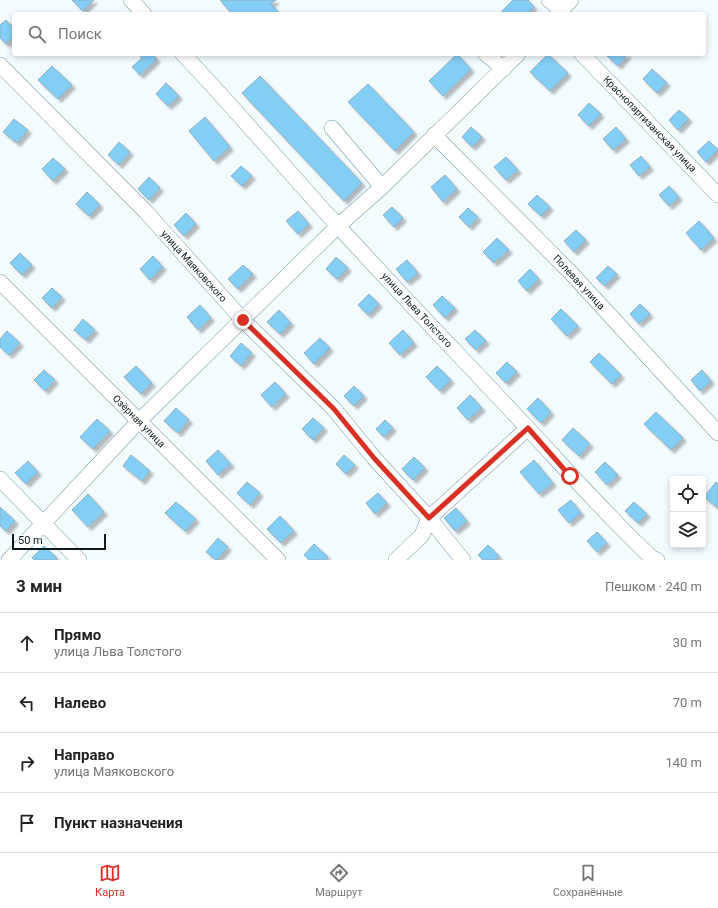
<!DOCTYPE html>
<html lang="ru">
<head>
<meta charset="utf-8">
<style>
	:root { --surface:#fff; --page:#f2f2f2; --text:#222; --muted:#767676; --line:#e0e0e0; --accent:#d93025 }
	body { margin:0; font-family:Roboto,sans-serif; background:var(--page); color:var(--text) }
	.controls { position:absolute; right:12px; bottom:12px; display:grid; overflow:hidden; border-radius:4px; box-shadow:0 2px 6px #0003 }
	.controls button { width:36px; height:36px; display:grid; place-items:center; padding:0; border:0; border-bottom:1px solid var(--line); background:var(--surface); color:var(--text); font:20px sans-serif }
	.scale { position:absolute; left:12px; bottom:10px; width:94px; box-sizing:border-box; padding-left:4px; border:2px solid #0b191f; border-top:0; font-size:11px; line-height:14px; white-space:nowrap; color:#0b191f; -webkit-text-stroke:3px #fff; paint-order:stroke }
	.stop { position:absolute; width:12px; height:12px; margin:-9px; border:3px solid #d93025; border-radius:50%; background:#fff }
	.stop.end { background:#d93025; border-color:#fff; box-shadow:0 1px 4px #0008 }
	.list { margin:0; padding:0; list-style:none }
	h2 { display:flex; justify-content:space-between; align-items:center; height:52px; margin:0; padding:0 16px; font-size:17px }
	h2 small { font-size:13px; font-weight:400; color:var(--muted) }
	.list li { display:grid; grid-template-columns:26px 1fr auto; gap:12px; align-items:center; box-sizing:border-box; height:60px; padding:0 16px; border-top:1px solid var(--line) }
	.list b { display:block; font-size:15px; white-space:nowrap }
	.list p { margin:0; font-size:13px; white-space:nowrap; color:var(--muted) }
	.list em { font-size:13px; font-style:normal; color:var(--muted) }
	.icon { flex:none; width:22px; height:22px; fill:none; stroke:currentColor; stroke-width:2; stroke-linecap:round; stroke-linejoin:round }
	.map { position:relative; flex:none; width:718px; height:560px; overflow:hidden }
	.search { position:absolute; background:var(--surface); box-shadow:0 2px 6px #0003; left:12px; right:12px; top:12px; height:44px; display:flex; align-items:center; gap:10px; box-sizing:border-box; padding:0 14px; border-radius:4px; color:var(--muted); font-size:15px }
	.sheet { height:292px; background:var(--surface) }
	nav { display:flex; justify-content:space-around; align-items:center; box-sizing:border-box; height:56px; border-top:1px solid var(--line); background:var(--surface); font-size:11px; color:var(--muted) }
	nav a { display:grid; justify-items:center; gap:2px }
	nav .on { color:var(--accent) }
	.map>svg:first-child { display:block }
</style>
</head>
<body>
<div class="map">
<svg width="718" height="560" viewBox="0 0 718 560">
	<defs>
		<filter id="shadow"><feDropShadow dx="3.5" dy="3.5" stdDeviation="1" flood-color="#0004"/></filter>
	</defs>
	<rect width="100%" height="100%" fill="#f3fbff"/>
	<path fill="#83cef5" stroke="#8eb1c4" filter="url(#shadow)" d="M72 0H94L83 11Z
		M220 0H276L271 4 280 14H232Z
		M513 0H528L534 7 527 14H499Z
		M6 20 14 29V36L6 44 0 38V25Z
		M138 54H152L157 59 140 75 132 67 142 58Z
		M457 54 471 69 443 96 429 81Z
		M548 54 568 73 550 91 530 72Z
		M609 54H628L618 66 607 56Z
		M52 66 72 85 58 99 38 80Z
		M652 69 667 83 657 93 643 79Z
		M260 76 362 183 344 201 242 93Z
		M166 83 179 96 168 106 156 94Z
		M368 84 414 132 395 151 348 102Z
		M589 103 601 114 589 126 578 115Z
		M679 110 689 119 678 130 669 120Z
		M205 117 230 147 214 161 189 131Z
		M14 119 28 130 17 143 3 132Z
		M471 127 482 137 472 147 462 137Z
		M616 127 626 139 613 150 603 139Z
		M709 141 718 150 706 162 697 152Z
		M119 142 130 152 119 165 108 155Z
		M641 156 650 167 639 176 630 165Z
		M506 157 518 170 506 180 494 167Z
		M53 158 65 169 53 181 42 169Z
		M241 166 252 176 242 186 231 176Z
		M445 175 457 189 443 202 431 187Z
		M149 177 160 188 149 200 138 189Z
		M669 186 679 197 669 206 659 195Z
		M87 192 100 205 89 216 76 204Z
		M537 195 550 207 541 216 528 204Z
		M392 207 403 218 394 227 383 215Z
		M468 208 478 217 469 227 459 217Z
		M298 211 309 224 298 234 286 221Z
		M186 213 196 224 184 236 174 225Z
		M699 221 714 238 701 250 686 233Z
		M576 230 586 240 574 252 564 241Z
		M497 238 509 250 494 263 483 252Z
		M20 253 32 265 22 275 10 263Z
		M153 256 163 267 150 280 140 269Z
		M336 257 348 268 337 279 326 269Z
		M407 260 418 273 407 282 396 269Z
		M243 265 253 274 238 289 228 279Z
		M608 266 617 274 605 286 596 278Z
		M530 269 539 279 527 291 518 281Z
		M52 288 62 297 52 308 42 298Z
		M369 294 379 304 368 315 358 305Z
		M442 296 455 308 445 318 433 305Z
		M640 304 650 314 639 324 630 314Z
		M200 305 211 318 198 330 187 317Z
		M561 309 578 326 567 336 551 319Z
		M279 310 291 323 280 334 267 322Z
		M83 319 95 330 86 340 74 330Z
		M403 330 414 343 400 355 389 343Z
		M475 330 486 341 476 350 465 339Z
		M7 331 20 343 9 355 0 347V339Z
		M320 338 330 348 314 364 304 353Z
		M241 343 252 353 241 366 230 356Z
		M599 353 621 375 612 384 590 362Z
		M507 362 517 372 506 383 496 373Z
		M136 366 152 383 141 394 124 377Z
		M437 366 451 380 440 391 426 377Z
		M44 370 55 380 45 391 34 380Z
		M702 370 711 381 700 391 691 380Z
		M275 382 286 394 272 407 261 395Z
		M354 386 364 396 354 406 344 396Z
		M470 395 482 408 468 420 457 408Z
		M538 398 551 412 541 423 527 409Z
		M176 408 189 420 178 433 164 421Z
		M656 412 683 438 671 450 644 424Z
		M313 418 324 428 313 440 302 429Z
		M97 419 110 431 93 449 80 437Z
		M385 420 393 428 384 437 376 429Z
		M573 428 590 444 579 456 562 440Z
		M218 450 231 464 218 475 206 461Z
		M131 455 150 471 142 481 123 466Z
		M344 455 355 465 346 474 336 464Z
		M414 457 425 468 413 480 402 469Z
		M534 460 553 483 539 494 520 472Z
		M28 461 38 472 26 484 15 473Z
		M605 462 618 475 607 485 595 472Z
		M247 482 260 493 250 505 237 493Z
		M716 482 718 484V508L704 497Z
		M378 493 387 503 375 514 366 503Z
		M88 494 104 512 88 527 72 510Z
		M571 500 581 513 569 523 558 510Z
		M176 502 196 519 185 531 165 513Z
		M634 502 647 514 638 523 625 511Z
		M0 507 15 521 6 531 0 526Z
		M456 508 467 521 455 531 444 518Z
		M280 516 294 531 281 543 267 529Z
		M597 532 607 543 597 552 587 541Z
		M218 538 228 547 217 560H216L206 552Z
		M314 544 328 557 325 560H309L304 555Z
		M488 545 499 556 495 560H483L478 555Z
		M44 546 57 558 56 560H35L32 558Z"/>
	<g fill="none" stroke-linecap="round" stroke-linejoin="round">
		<defs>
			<path id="minor" d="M131 0 144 14
				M549 0 561 10
				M558 14 571 0
				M183 54C236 110 286 169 338 226 398 292 460 356 521 421 564 467 606 515 652 558L657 560
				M486 54 504 69
				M582 54 718 195
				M0 65 146 212 243 320 334 409 374 458 429 518 463 560
				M332 128 382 187
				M434 135 571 273 718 433
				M0 282 278 560
				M0 479 79 560
				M9 560 139 421 338 226 382 187 518 54
				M396 560 422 535 429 518 528 428"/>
		</defs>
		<use href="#minor" stroke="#789aad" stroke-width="16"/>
		<use href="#minor" stroke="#fff" stroke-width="15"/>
	</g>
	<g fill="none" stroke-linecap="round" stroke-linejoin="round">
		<path stroke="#d93025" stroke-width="5" d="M243 320 334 409 374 458 429 518 528 428 570 476"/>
	</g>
	<g text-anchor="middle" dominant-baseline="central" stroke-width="3" stroke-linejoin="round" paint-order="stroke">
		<g font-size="10" fill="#0b191f" stroke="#fff">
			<text transform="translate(650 124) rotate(46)">Краснопартизанская улица</text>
			<text transform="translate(194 266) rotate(48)">улица Маяковского</text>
			<text transform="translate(579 282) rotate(47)">Полевая улица</text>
			<text transform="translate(417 310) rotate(47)">улица Льва Толстого</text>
			<text transform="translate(139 421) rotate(45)">Озёрная улица</text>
		</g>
	</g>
</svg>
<div class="controls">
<button><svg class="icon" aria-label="locate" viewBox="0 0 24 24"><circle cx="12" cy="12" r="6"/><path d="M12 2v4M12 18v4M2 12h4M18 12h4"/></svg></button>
<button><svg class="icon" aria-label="layers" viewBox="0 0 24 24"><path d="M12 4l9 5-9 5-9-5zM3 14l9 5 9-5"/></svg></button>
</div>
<div class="scale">50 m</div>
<div class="stop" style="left:570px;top:476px"></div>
<div class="stop end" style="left:243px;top:320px"></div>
<div class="search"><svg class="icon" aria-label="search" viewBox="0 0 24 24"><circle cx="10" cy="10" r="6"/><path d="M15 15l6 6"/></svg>Поиск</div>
</div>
<section class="sheet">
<h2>3 мин<small>Пешком · 240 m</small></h2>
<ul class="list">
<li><svg class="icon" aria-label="ahead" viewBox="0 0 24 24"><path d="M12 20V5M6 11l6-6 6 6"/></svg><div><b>Прямо</b><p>улица Льва Толстого</p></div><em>30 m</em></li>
<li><svg class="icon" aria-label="left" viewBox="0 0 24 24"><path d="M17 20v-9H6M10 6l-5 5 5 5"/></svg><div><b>Налево</b></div><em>70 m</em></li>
<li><svg class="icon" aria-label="right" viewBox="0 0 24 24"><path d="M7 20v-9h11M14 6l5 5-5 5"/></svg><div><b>Направо</b><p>улица Маяковского</p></div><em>140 m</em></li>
<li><svg class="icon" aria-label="arrive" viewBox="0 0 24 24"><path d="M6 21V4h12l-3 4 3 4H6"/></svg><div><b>Пункт назначения</b></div></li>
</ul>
</section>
<nav>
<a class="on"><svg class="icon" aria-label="map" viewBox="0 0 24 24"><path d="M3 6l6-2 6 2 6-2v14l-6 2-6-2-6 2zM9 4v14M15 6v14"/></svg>Карта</a>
<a><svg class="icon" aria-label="directions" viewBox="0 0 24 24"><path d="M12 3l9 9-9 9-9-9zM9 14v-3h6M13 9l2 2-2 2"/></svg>Маршрут</a>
<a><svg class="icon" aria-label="saved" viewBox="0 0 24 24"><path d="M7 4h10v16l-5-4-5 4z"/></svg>Сохранённые</a>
</nav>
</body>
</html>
